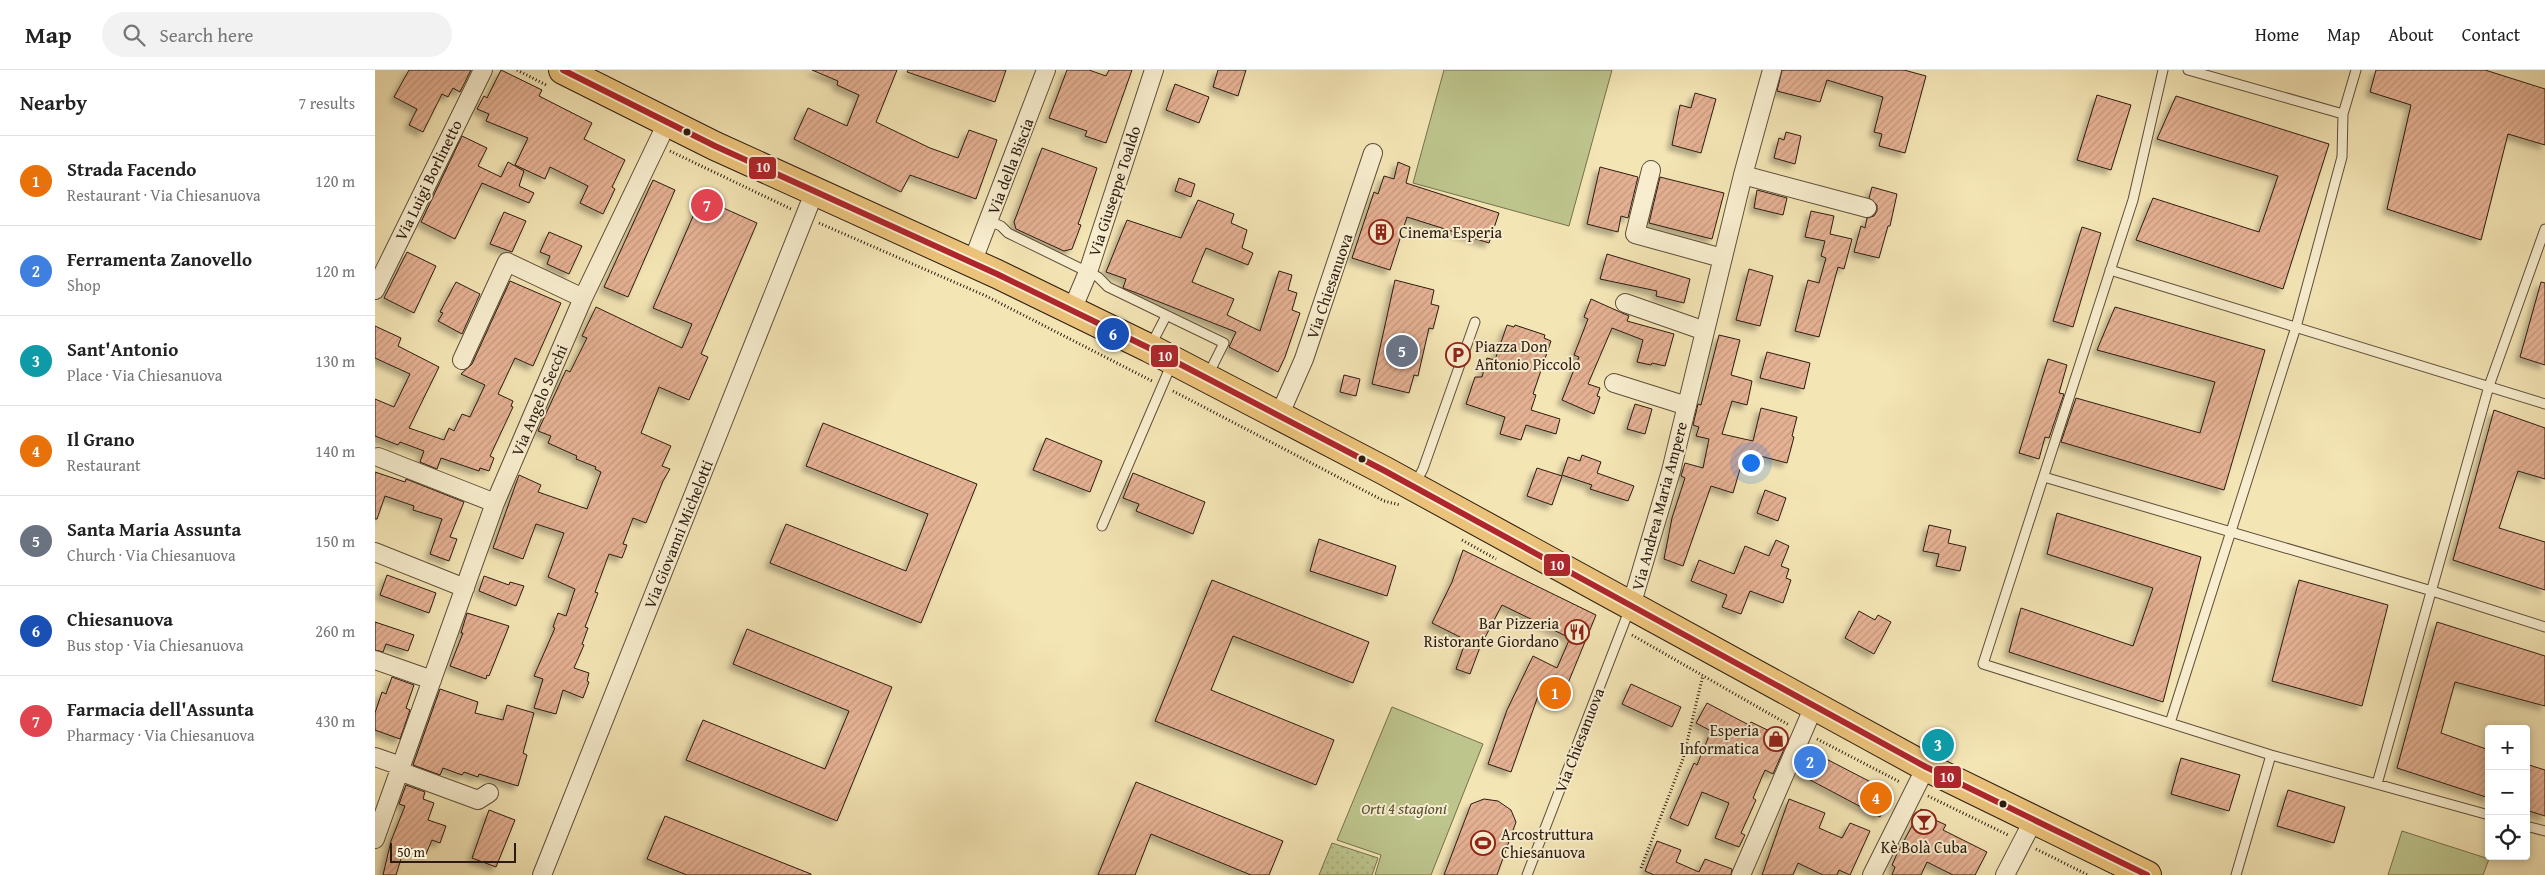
<!DOCTYPE html>
<html lang="en">
<head>
<meta charset="utf-8">
<style>
	:root { --surface:#fff; --page:#f2f2f2; --text:#222; --muted:#767676; --line:#e0e0e0; --accent:#8f2418 }
	body { margin:0; font-family:"Gentium Book Plus",serif; background:var(--page); color:var(--text) }
	.controls { position:absolute; right:15px; bottom:15px; display:grid; overflow:hidden; border-radius:5px; box-shadow:0 2px 8px #0003 }
	.controls button { width:45px; height:45px; display:grid; place-items:center; padding:0; border:0; border-bottom:1px solid var(--line); background:var(--surface); color:var(--text); font:25px sans-serif }
	.scale { position:absolute; left:15px; bottom:12px; width:126px; box-sizing:border-box; padding-left:5px; border:2px solid #2c1b11; border-top:0; font-size:14px; line-height:18px; white-space:nowrap; color:#2c1b11; -webkit-text-stroke:4px #f8eecf; paint-order:stroke }
	.you { position:absolute; left:1375px; top:392px; width:18px; height:18px; margin:-12px; border:4px solid #fff; border-radius:50%; background:#1a73e8; box-shadow:0 0 0 8px #1a73e833 }
	.badge { display:grid; place-items:center; width:32px; height:32px; border-radius:50%; background:var(--accent); color:#fff; font-size:16px; font-weight:700 }
	.pin { position:absolute; translate:-50% -50%; border:2px solid #fff; box-shadow:0 1px 5px #0006 }
	.list { margin:0; padding:0; list-style:none }
	h2 { display:flex; justify-content:space-between; align-items:center; height:65px; margin:0; padding:0 20px; font-size:21px }
	h2 small { font-size:16px; font-weight:400; color:var(--muted) }
	.list li { display:grid; grid-template-columns:32px 1fr auto; gap:15px; align-items:center; box-sizing:border-box; height:90px; padding:0 20px; border-top:1px solid var(--line) }
	.list b { display:block; font-size:19px; white-space:nowrap }
	.list p { margin:0; font-size:16px; white-space:nowrap; color:var(--muted) }
	.list em { font-size:16px; font-style:normal; color:var(--muted) }
	.icon { flex:none; width:28px; height:28px; fill:none; stroke:currentColor; stroke-width:2; stroke-linecap:round; stroke-linejoin:round }
	.map { position:relative; flex:none; width:2170px; height:805px; overflow:hidden }
	header { display:flex; align-items:center; gap:30px; box-sizing:border-box; height:70px; padding:0 25px; background:var(--surface); border-bottom:1px solid var(--line) }
	header strong { font-size:24px }
	nav { display:flex; gap:28px; margin-inline-start:auto; font-size:18px }
	.search { width:350px; height:45px; background:var(--page); display:flex; align-items:center; gap:12px; box-sizing:border-box; padding:0 18px; border-radius:28px; color:var(--muted); font-size:19px }
	main { display:flex }
	aside { flex:1; background:var(--surface) }
	.map>svg:first-child { display:block }
</style>
</head>
<body>
<header>
<strong>Map</strong>
<div class="search"><svg class="icon" aria-label="search" viewBox="0 0 24 24"><circle cx="10" cy="10" r="6"/><path d="M15 15l6 6"/></svg>Search here</div>
<nav><a>Home</a><a>Map</a><a>About</a><a>Contact</a></nav>
</header>
<main>
<aside>
<h2>Nearby<small>7 results</small></h2>
<ul class="list">
<li><span class="badge" style="background:#e8710a">1</span><div><b>Strada Facendo</b><p>Restaurant · Via Chiesanuova</p></div><em>120 m</em></li>
<li><span class="badge" style="background:#3f7fe0">2</span><div><b>Ferramenta Zanovello</b><p>Shop</p></div><em>120 m</em></li>
<li><span class="badge" style="background:#0f9aa8">3</span><div><b>Sant'Antonio</b><p>Place · Via Chiesanuova</p></div><em>130 m</em></li>
<li><span class="badge" style="background:#e8710a">4</span><div><b>Il Grano</b><p>Restaurant</p></div><em>140 m</em></li>
<li><span class="badge" style="background:#6b7280">5</span><div><b>Santa Maria Assunta</b><p>Church · Via Chiesanuova</p></div><em>150 m</em></li>
<li><span class="badge" style="background:#1a4fb4">6</span><div><b>Chiesanuova</b><p>Bus stop · Via Chiesanuova</p></div><em>260 m</em></li>
<li><span class="badge" style="background:#e0444e">7</span><div><b>Farmacia dell'Assunta</b><p>Pharmacy · Via Chiesanuova</p></div><em>430 m</em></li>
</ul>
</aside>
<div class="map">
<svg width="2170" height="805" viewBox="0 0 2170 805">
	<defs>
		<pattern id="park-dots" width="8" height="8" patternUnits="userSpaceOnUse" patternTransform="scale(1.25)"><rect width="8" height="8" fill="#bdc48c"/><path d="M2 2h.1M6 6h.1" fill="none" stroke="#a3a878" stroke-width="1.8" stroke-linecap="round"/></pattern>
		<pattern id="building-hatch" width="6" height="6" patternUnits="userSpaceOnUse" patternTransform="scale(1.25)"><rect width="6" height="6" fill="#e5b193"/><path d="M-1 1l2-2M0 6l6-6M5 7l2-2" fill="none" stroke="#c5987e"/></pattern>
		<filter id="shadow"><feDropShadow dx="-4.5" dy="4.5" stdDeviation="2.5" flood-color="#0004"/></filter>
	</defs>
	<rect width="100%" height="100%" fill="#f4e5b5"/>
	<filter id="stains"><feTurbulence type="fractalNoise" baseFrequency=".004" numOctaves="4"/><feColorMatrix values="0 0 0 0 .2 0 0 0 0 .09 0 0 0 0 .02 0 0 0 .5 -.17"/></filter>
	<radialGradient id="worn" r=".72"><stop offset=".6" stop-color="#630" stop-opacity="0"/><stop offset="1" stop-color="#630" stop-opacity=".3"/></radialGradient>
	<path fill="#bdc48c" stroke="#74704e" d="M1069 0H1237L1194 156 1038 113Z
		M1017 637 1108 674 1056 805H1000L1006 785 962 770Z
		M2027 761 2114 789 2108 805H2013Z"/>
	<path fill="url(#park-dots)" stroke="#74704e" d="M957 773 1003 788 997 805H944Z"/>
	<path fill="url(#building-hatch)" stroke="#2c1b11" filter="url(#shadow)" d="M34 0H96L85 22 78 18 73 27 67 24 48 62 34 55 42 39 19 27Z
		M126 0 167 20 164 26 217 53 209 69 250 90 237 117 240 119 228 144 205 133 213 116 175 97 170 109 140 95 153 68 111 51 114 44 102 39 109 26 112 28Z
		M437 0H522L501 52 555 78 583 88 594 60 622 70 601 129 535 105 526 122 419 69 433 38 472 56 484 25 462 15 463 11Z
		M533 0H631L620 32 532 2Z
		M692 0H714L731 6 734 0H757L731 73 710 66 712 61 674 48Z
		M843 0H871L863 26 838 17Z
		M1407 0H1529L1551 6 1530 83 1504 76 1507 64 1499 62 1508 27 1452 10 1445 32 1402 21Z
		M2001 0H2110L2170 19V75L2133 64 2106 170 2012 139 2036 35 1995 22Z
		M800 14 834 27 824 53 791 40Z
		M1320 23 1341 29 1326 83 1297 75 1305 35 1316 38Z
		M1722 25 1756 35 1736 100 1702 90Z
		M1801 26 1954 74 1908 219 1761 170 1778 128 1884 162 1903 106 1782 69Z
		M1411 62 1426 66 1420 94 1399 88 1404 68 1409 70Z
		M87 66 112 78 103 96 126 107 133 92 149 101 144 116 159 123 154 133 107 113 80 169 46 152Z
		M667 78 722 98 706 146 703 154 706 155 697 179 689 181 641 159 639 152Z
		M1023 92 1035 97 1031 113 1124 143 1114 173 1032 147 1015 200 977 188 999 122 1003 124 1009 106 1019 109Z
		M1225 97 1263 107 1253 148 1246 146 1243 162 1212 154Z
		M1285 107 1349 123 1337 169 1274 153Z
		M804 108 820 114 816 127 800 121Z
		M278 110 300 120 253 227 229 217Z
		M1497 117 1522 124 1515 156H1513L1504 188 1479 182 1486 156 1490 158 1492 148 1499 146 1502 141V135L1494 128Z
		M1382 120 1412 128 1408 145 1379 138Z
		M326 128 382 153 326 284 333 287 314 330 284 317 266 363 296 376 287 396 295 399 288 411 271 453 258 448 248 474 252 475 247 488 234 484 220 522 223 523 210 557 213 558 207 574 209 575 199 598 214 603 212 611 214 612 208 628 188 620 181 644 159 638 168 609 159 606 180 558 178 557 183 543 191 546 200 519 173 507 189 463 161 454 148 489 118 478 144 405 166 415 163 422 212 439 226 402 220 399 221 397 201 389 202 386 173 373 176 366 163 361 191 300 195 302 212 268 207 266 221 237 307 278 317 254 278 238Z
		M823 130 859 144 856 153 872 160 867 178 878 183 873 195 831 178 817 212 859 229 852 245 885 261 904 201 917 205 913 220 922 223 917 240 925 243 910 287 903 302 854 277 861 262 759 222 748 218 751 209 731 202 752 150 806 168Z
		M1436 141 1459 146 1455 164 1477 169 1469 199 1463 197 1444 267 1420 261 1433 210 1444 213 1451 188 1446 186 1450 171 1430 167Z
		M129 142 151 151 137 182 115 174Z
		M1707 157 1726 163 1698 257 1678 251Z
		M174 162 207 176 194 204 172 194 175 186 165 182Z
		M32 182 61 196 39 243 9 228Z
		M1232 184 1315 209 1309 233 1281 226 1282 221 1225 209Z
		M1374 199 1398 206 1385 256 1361 250Z
		M1020 210 1059 220 1056 234 1064 236 1058 259 1054 258 1043 306 1039 305 1034 323 997 314Z
		M135 211 186 233 158 296 140 288 123 324 138 331 136 336 138 337 115 386 119 388 114 401 105 398 104 401 66 388 62 399 45 392 49 381 25 372 23 375 0 366V329L19 337 35 304 0 288V256L26 268 23 276 64 297 34 358 69 370 74 358 79 361 87 344 95 347 110 315 86 304 97 294Z
		M81 212 105 224 87 264 63 251 68 243 65 242Z
		M2166 212 2170 213V295L2145 287Z
		M1216 229 1254 246 1252 251 1299 264 1290 296 1277 293 1276 295 1262 292 1268 270 1237 258 1213 314 1225 318 1222 326 1225 327 1219 344 1187 330 1204 287 1199 285 1213 249 1209 247Z
		M1740 237 1890 280 1849 420 1686 372 1701 328 1825 363 1840 312 1722 280Z
		M1132 255 1139 257 1140 255 1170 265 1169 268 1176 271 1158 324 1161 325 1156 340 1185 349 1181 364 1151 355 1146 370 1125 364 1130 347 1091 334 1100 307H1107L1112 288 1120 290Z
		M1344 265 1365 270 1356 305 1377 311 1372 335 1357 331 1347 364 1378 371 1386 338 1422 347 1417 366 1419 367 1412 393 1370 382 1358 423 1336 416 1308 496 1289 489 1297 448 1310 408 1306 406 1310 393 1328 398 1334 369 1321 366 1324 357 1318 355 1323 334 1326 335Z
		M1392 282 1435 293 1429 319 1385 308Z
		M1673 289 1692 295 1684 323 1689 324 1674 368 1670 367 1664 389 1644 383Z
		M969 305 985 309 981 326 965 322Z
		M1260 334 1277 339 1270 364 1252 359Z
		M2119 340 2170 358V409L2143 401 2124 458 2170 472V520L2078 490Z
		M448 353 602 414 546 553 395 493 411 454 531 501 553 444 431 396Z
		M671 368 727 391 715 422 658 400Z
		M1207 385 1226 392 1222 403 1259 416 1253 431 1215 419 1217 415 1187 405 1193 387 1205 391Z
		M1162 398 1187 406 1177 435 1152 426Z
		M0 402 30 412 31 409 89 432 75 467 82 469 74 491 55 484 67 449 38 440 39 436 10 426 2 449H0Z
		M758 403 830 432 818 464 761 441 764 434 748 428Z
		M1390 420 1411 428 1403 451 1382 443Z
		M1682 443 1826 487 1788 632 1634 582 1646 538 1758 576 1778 518 1672 484Z
		M1554 455 1576 460 1573 473 1591 477 1585 501 1561 496 1564 484 1548 481Z
		M944 469 1021 496 1012 526 935 501Z
		M1401 470 1414 476 1406 496 1414 499 1411 508 1416 510 1408 533 1375 521 1366 544 1347 537 1352 525 1316 511 1324 490 1359 504 1370 476 1394 486Z
		M1088 480 1221 545 1184 635 1163 626 1136 702 1113 694 1132 640 1158 586 1182 598 1195 568 1127 535 1105 577 1095 604 1081 599 1091 570 1057 553 1077 512Z
		M12 505 61 523 54 543 5 525Z
		M109 506 134 515 135 512 149 516 141 536 104 521Z
		M837 510 994 572 978 613 858 566 836 620 959 670 941 715 780 651Z
		M1924 510 2013 535 1987 636 1897 611Z
		M1484 541 1500 550 1503 545 1516 552 1499 584 1470 568Z
		M92 543 134 556 114 606 112 605 111 609 75 596 88 563H86Z
		M0 552 39 565 33 581 11 574 8 582 0 580Z
		M2062 552 2170 586V636L2080 612 2066 663 2114 680V728L2022 698Z
		M372 559 517 617 462 751 311 690 328 650 450 699 474 641 358 594Z
		M17 607 39 615 31 638 35 640 25 669 0 660V643L7 622 11 624Z
		M1256 614 1306 637 1297 657 1247 634Z
		M65 619 103 632 100 643 128 650 132 635 159 643 148 683 152 685 143 716 104 704 103 707 89 702 87 705 68 698 65 705 38 695Z
		M1332 633 1374 655 1376 652 1413 670 1398 704 1390 700 1378 728 1381 730 1366 763 1370 765 1364 777 1340 768 1354 733 1327 722 1313 756 1295 748 1319 693 1322 695 1336 661 1321 653Z
		M1432 679 1517 723 1505 747 1422 703Z
		M1806 688 1865 705 1854 741 1796 724Z
		M2151 694 2170 700V746L2151 740Z
		M761 712 908 771 894 805H876L776 764 760 805H723Z
		M31 715 50 722 48 729 59 733 53 750 71 756 65 773 57 770 51 784 30 776 21 805H8L16 771 30 736 24 734Z
		M1913 720 1970 737 1959 773 1902 756Z
		M1109 729 1123 731 1136 740 1141 752 1122 805H1069L1096 734Z
		M1414 729 1450 743 1444 758 1467 768 1475 753 1495 761 1475 805 1464 800 1462 805H1448L1423 793 1418 805H1387Z
		M1546 739 1560 745 1558 749 1571 755 1568 760 1612 782 1600 805H1578L1552 792 1546 805H1517L1520 797 1517 795 1522 784Z
		M114 740 140 750 121 797 97 788Z
		M290 746 436 804V805H312L272 789Z
		M1282 771 1306 780 1301 792 1324 802 1330 789 1357 799 1356 805H1279L1270 801Z"/>
	<g fill="none" stroke-linecap="round" stroke-linejoin="round">
		<defs>
			<path id="service" d="M1788 0 1758 130 1608 594 1896 685 2114 745
				M1813 0 1968 44
				M614 151 626 156 633 163 723 207 733 217 849 273 833 305
				M1735 200 2170 334
				M775 277 791 246
				M1669 407 2057 521 2170 557
				M1040 414 1048 399 1100 252
				M727 456 797 293
				M1795 653 1921 257 1967 87 1968 44 1981 0
				M2002 714 2114 316 2170 159
				M2151 756 2170 761
				M1152 805 1255 538
				M1861 805 1896 685"/>
			<path id="minor" d="M1276 100 1260 164 1347 188
				M1368 105 1492 138
				M597 193 671 0
				M0 220 108 0
				M1250 233 1330 261
				M697 240 713 202 779 0
				M87 290 132 192 208 228
				M1239 313 1312 336
				M904 346 929 289 998 83
				M3 387 120 433
				M0 482 90 518
				M1256 536 1296 401 1368 105 1397 0
				M0 590 57 610
				M0 687 26 696
				M24 701 103 730 114 723
				M0 769 120 433 208 228 292 53
				M167 805 439 123
				M1366 805 1439 636
				M1497 805 1551 697
				M1630 805 1658 751"/>
			<path id="primary" d="M188 0 340 76 622 204 774 278 1010 401 1551 697 1772 805"/>
		</defs>
		<use href="#service" stroke="#5e4e3a" stroke-width="11"/>
		<use href="#minor" stroke="#5e4e3a" stroke-width="20"/>
		<use href="#primary" stroke="#2c1b11" stroke-width="30"/>
		<path stroke="#2c1b11" stroke-width="3" stroke-dasharray="1 2.5" stroke-linecap="butt" d="M142 0 173 16
			M295 81 416 139
			M444 153 611 226 777 311
			M798 321 1009 431 1025 435
			M1087 470 1121 489
			M1257 565 1414 655
			M1442 669 1525 712
			M1553 726 1633 765
			M1661 779 1713 805
			M1266 798 1308 689 1328 605"/>
		<use href="#service" stroke="#f8eecf" stroke-width="9"/>
		<use href="#minor" stroke="#f8eecf" stroke-width="18"/>
		<use href="#primary" stroke="#eac27a" stroke-width="28"/>
		<defs>
			<path id="bus-1" d="M188 0 340 76 622 204 774 278 1010 401 1551 697 1772 805"/>
		</defs>
		<use href="#bus-1" stroke="#f8eecf" stroke-width="10"/>
		<use href="#bus-1" stroke="#ae262b" stroke-width="6"/>
	</g>
	<defs>
		<symbol id="building-ring" viewBox="-11 -11 22 22"><circle r="9.5" fill="#f8eecf" stroke="#8f2418" stroke-width="1.5"/><path d="M-4-6H4V6H1V3H-1V6H-4ZM-2.5-4.3h1.7v1.8h-1.7ZM.8-4.3h1.7v1.8H.8ZM-2.5-1h1.7V.8h-1.7ZM.8-1h1.7V.8H.8Z" fill="#8f2418"/></symbol>
		<symbol id="parking-ring" viewBox="-11 -11 22 22"><circle r="9.5" fill="#f8eecf" stroke="#8f2418" stroke-width="1.5"/><path d="M-3.5-5.5H1a3.5 3.5 0 0 1 0 7H-1V5.5H-3.5ZM-1-3.4V-.6H.8a1.4 1.4 0 0 0 0-2.8Z" fill="#8f2418"/></symbol>
		<symbol id="restaurant-ring" viewBox="-11 -11 22 22"><circle r="9.5" fill="#f8eecf" stroke="#8f2418" stroke-width="1.5"/><path d="M-5-6h1v4h1v-4h1v4h1v-4h1v5L-1.5 .5V6h-2V.5L-5-1ZM5-6V6H3V1.5H1.5Q1.5-4 5-6Z" fill="#8f2418"/></symbol>
		<symbol id="shop-ring" viewBox="-11 -11 22 22"><circle r="9.5" fill="#f8eecf" stroke="#8f2418" stroke-width="1.5"/><path d="M-5-2.5h2.3a2.7 3.5 0 0 1 5.4 0H5L5.5 6h-11ZM-1.5-2.5h3a1.5 2.3 0 0 0-3 0Z" fill="#8f2418"/></symbol>
		<symbol id="bar-ring" viewBox="-11 -11 22 22"><circle r="9.5" fill="#f8eecf" stroke="#8f2418" stroke-width="1.5"/><path d="M-6-5H6L.8 .8V4.5H3.5V6h-7V4.5H-.8V.8Z" fill="#8f2418"/></symbol>
		<symbol id="stadium-ring" viewBox="-11 -11 22 22"><circle r="9.5" fill="#f8eecf" stroke="#8f2418" stroke-width="1.5"/><path d="M0-5a6.5 5 0 1 0 0 10a6.5 5 0 1 0 0-10ZM-3.5-1.8h7v3.6h-7Z" fill="#8f2418"/></symbol>
	</defs>
	<g fill-rule="evenodd">
		<use href="#building-ring" x="992" y="148" width="28" height="28"/>
		<use href="#parking-ring" x="1069" y="271" width="28" height="28"/>
		<use href="#restaurant-ring" x="1188" y="548" width="28" height="28"/>
		<use href="#shop-ring" x="1387" y="655" width="28" height="28"/>
		<use href="#bar-ring" x="1535" y="738" width="28" height="28"/>
		<use href="#stadium-ring" x="1094" y="759" width="28" height="28"/>
	</g>
	<g fill="#2c1b11" stroke="#f8eecf" stroke-width="2">
		<circle cx="312" cy="62" r="4.5"/>
		<circle cx="987" cy="389" r="4.5"/>
		<circle cx="1628" cy="734" r="4.5"/>
	</g>
	<g text-anchor="middle" dominant-baseline="central" stroke-width="4" stroke-linejoin="round" paint-order="stroke">
		<g font-size="16" fill="#2c1b11" stroke="#f8eecf">
			<text transform="translate(635 96) rotate(-69)">Via della Biscia</text>
			<text transform="translate(53 110) rotate(-64)">Via Luigi Borlinetto</text>
			<text transform="translate(739 121) rotate(-72)">Via Giuseppe Toaldo</text>
			<text transform="translate(954 216) rotate(-71)">Via Chiesanuova</text>
			<text transform="translate(164 330) rotate(-67)">Via Angelo Secchi</text>
			<text transform="translate(1284 436) rotate(-75)">Via Andrea Maria Ampere</text>
			<text transform="translate(303 464) rotate(-68)">Via Giovanni Michelotti</text>
			<text transform="translate(1204 670) rotate(-69)">Via Chiesanuova</text>
		</g>
		<g font-size="16" fill="#2c1b11" stroke="#f8eecf" text-anchor="start">
			<text x="1024" y="162">Cinema Esperia</text>
			<text x="1100" y="276">Piazza Don<tspan x="1100" dy="18">Antonio Piccolo</tspan></text>
			<text x="1184" y="553" text-anchor="end">Bar Pizzeria<tspan x="1184" dy="18">Ristorante Giordano</tspan></text>
			<text x="1384" y="660" text-anchor="end">Esperia<tspan x="1384" dy="18">Informatica</tspan></text>
			<text x="1126" y="764">Arcostruttura<tspan x="1126" dy="18">Chiesanuova</tspan></text>
			<text x="1549" y="777" text-anchor="middle">Kè Bolà Cuba</text>
		</g>
		<g font-size="16" font-style="italic" fill="#584e36" stroke="#f8eecf">
			<text x="1029" y="738">Orti 4 stagioni</text>
		</g>
	</g>
	<g stroke="#f8eecf" stroke-width="2">
		<rect x="373" y="86" width="29" height="24" rx="5" fill="#ae262b"/>
		<rect x="775" y="274" width="29" height="24" rx="5" fill="#ae262b"/>
		<rect x="1168" y="483" width="28" height="24" rx="5" fill="#ae262b"/>
		<rect x="1558" y="695" width="29" height="24" rx="5" fill="#ae262b"/>
	</g>
	<g font-size="14" text-anchor="middle" font-weight="bold" fill="#fff">
		<text x="388" y="102">10</text>
		<text x="790" y="291">10</text>
		<text x="1182" y="500">10</text>
		<text x="1572" y="712">10</text>
	</g>
	<rect width="100%" height="100%" filter="url(#stains)"/>
	<rect width="100%" height="100%" fill="url(#worn)"/>
</svg>
<div class="controls">
<button>+</button>
<button>−</button>
<button><svg class="icon" aria-label="locate" viewBox="0 0 24 24"><circle cx="12" cy="12" r="6"/><path d="M12 2v4M12 18v4M2 12h4M18 12h4"/></svg></button>
</div>
<div class="scale">50 m</div>
<div class="you"></div>
<div class="pin badge" style="left:1180px;top:623px;background:#e8710a">1</div>
<div class="pin badge" style="left:1435px;top:692px;background:#3f7fe0">2</div>
<div class="pin badge" style="left:1563px;top:675px;background:#0f9aa8">3</div>
<div class="pin badge" style="left:1501px;top:728px;background:#e8710a">4</div>
<div class="pin badge" style="left:1027px;top:281px;background:#6b7280">5</div>
<div class="pin badge" style="left:738px;top:264px;background:#1a4fb4">6</div>
<div class="pin badge" style="left:332px;top:135px;background:#e0444e">7</div>
</div>
</main>
</body>
</html>
